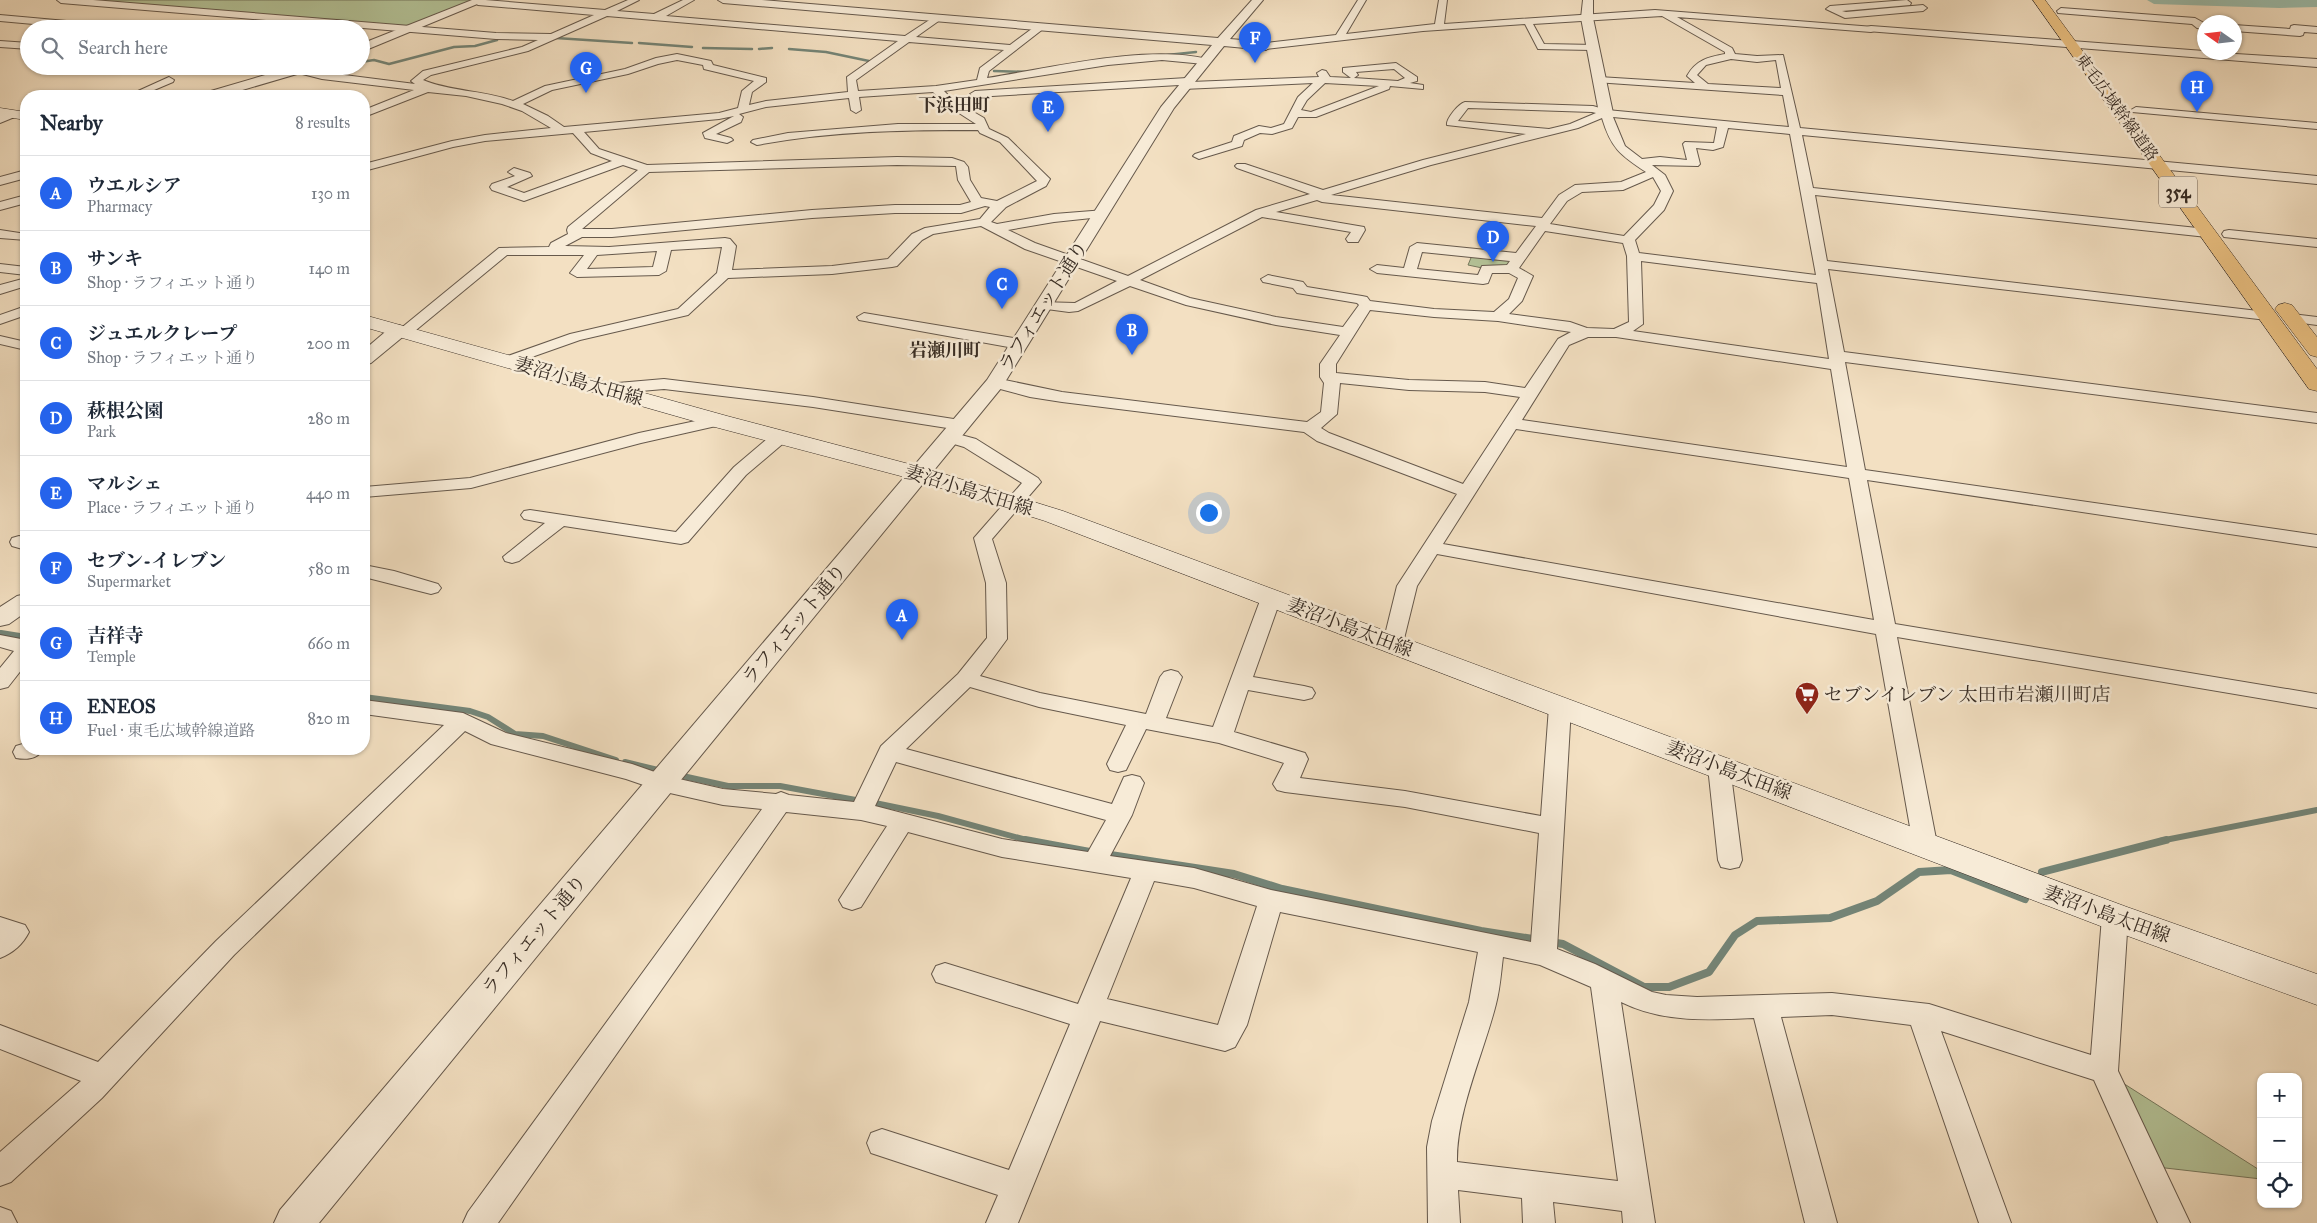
<!DOCTYPE html>
<html lang="en">
<head>
<meta charset="utf-8">
<style>
	:root { --surface:#fff; --page:#f2f2f3; --text:#1f2937; --muted:#747a83; --line:#e0e1e3; --accent:#2563eb }
	body { margin:0; font-family:"IM FELL Great Primer","Noto Serif JP",serif; background:var(--page); color:var(--text) }
	.controls { position:absolute; right:15px; bottom:15px; display:grid; overflow:hidden; border-radius:10px; box-shadow:0 1px 4px #0004 }
	.controls button { width:45px; height:45px; display:grid; place-items:center; padding:0; border:0; border-bottom:1px solid var(--line); background:var(--surface); color:var(--text); font:25px sans-serif }
	.compass { position:absolute; left:2197px; top:15px; width:45px; height:45px; border-radius:50%; background:var(--surface); box-shadow:0 1px 4px #0004; rotate:284deg }
	.you { position:absolute; left:1208px; top:512px; width:18px; height:18px; margin:-12px; border:4px solid #fff; border-radius:50%; background:#1a73e8; box-shadow:0 0 0 8px #1a73e833 }
	.badge { display:grid; place-items:center; width:32px; height:32px; border-radius:50%; background:var(--accent); color:#fff; font-size:16px; font-weight:700 }
	.pin { position:absolute; translate:-50% -41px; filter:drop-shadow(0 1px 2px #0008) }
	.pin::after { content:''; position:absolute; top:26px; width:18px; height:15px; background:inherit; clip-path:polygon(0 0,100% 0,50% 100%) }
	.list { margin:0; padding:0; list-style:none }
	h2 { display:flex; justify-content:space-between; align-items:center; height:65px; margin:0; padding:0 20px; font-size:21px }
	h2 small { font-size:16px; font-weight:400; color:var(--muted) }
	.list li { display:grid; grid-template-columns:32px 1fr auto; gap:15px; align-items:center; box-sizing:border-box; height:75px; padding:0 20px; border-top:1px solid var(--line) }
	.list b { display:block; font-size:19px; white-space:nowrap }
	.list p { margin:0; font-size:16px; white-space:nowrap; color:var(--muted) }
	.list em { font-size:16px; font-style:normal; color:var(--muted) }
	.icon { flex:none; width:28px; height:28px; fill:none; stroke:currentColor; stroke-width:2; stroke-linecap:round; stroke-linejoin:round }
	.map { position:relative; flex:none; width:2317px; height:1223px; overflow:hidden }
	.search { position:absolute; background:var(--surface); box-shadow:0 1px 4px #0004; left:20px; top:20px; width:350px; height:55px; display:flex; align-items:center; gap:12px; box-sizing:border-box; padding:0 18px; border-radius:28px; color:var(--muted); font-size:19px }
	.panel { position:absolute; background:var(--surface); box-shadow:0 1px 4px #0004; left:20px; top:90px; width:350px; height:665px; border-radius:20px }
	.map>svg:first-child { display:block }
</style>
</head>
<body>
<div class="map">
<svg width="2317" height="1223" viewBox="0 0 2317 1223">
	<rect width="100%" height="100%" fill="#f3e0c2"/>
	<filter id="stains"><feTurbulence type="fractalNoise" baseFrequency=".004" numOctaves="4"/><feColorMatrix values="0 0 0 0 .2 0 0 0 0 .09 0 0 0 0 .02 0 0 0 .5 -.17"/></filter>
	<radialGradient id="worn" r=".72"><stop offset=".6" stop-color="#630" stop-opacity="0"/><stop offset="1" stop-color="#630" stop-opacity=".3"/></radialGradient>
	<path fill="#b4c398" stroke="#76785e" d="M92 0H476L406 27Z
		M1473 253 1520 258 1511 269H1487L1468 265Z
		M2104 1071 2261 1171V1179L2148 1166Z"/>
	<g fill="none" stroke-linecap="round" stroke-linejoin="round">
		<path stroke="#748476" stroke-width="2.5" d="M556 38 632 43
			M639 43 692 47
			M703 48 752 49
			M759 49 772 48
			M789 49 826 52 869 61
			M1167 55 1196 52
			M361 62 374 60 389 64 454 47 475 46 497 40
			M312 70 344 66
			M994 71 1032 72"/>
		<path stroke="#748476" stroke-width="6" d="M1 633 26 637
			M364 697 470 711 488 717 515 734 543 736 616 760
			M625 762 662 771
			M678 775 728 786H780L861 801
			M870 802 938 816 1030 841
			M2160 841 2317 810"/>
		<path stroke="#748476" stroke-width="8" d="M1025 840 1095 853
			M1104 854 1234 874 1282 889 1481 931 1539 940
			M2042 872 2166 840
			M1550 942 1563 944 1644 987H1669L1709 972 1735 935 1757 921 1830 918 1877 901 1919 872 1951 870 2025 899"/>
		<path fill="#9dbead" fill-rule="evenodd" d="M2147 0H2317V7L2279 8 2154 4Z"/>
		<defs>
			<path id="minor" d="M57 0H93L496 33 551 34 594 15 478 5 474 2 476 0H485L605 10 628 0H639L617 11 654 14 683 0H694L666 16 905 36 937 15 942 18 940 20 916 37 1010 45 1037 25H1043V29L989 71 987 78C1050 68 1147 44 1207 59V63L1204 64 1162 60 1108 65 944 91 953 100 984 118 989 129 1008 138 1050 179 1046 186 1006 207 991 222 997 224 1054 214 1105 210 1107 213 1105 216 1101 217 1054 222 1008 230 1035 243 1128 276 1256 210 1310 194 1237 168 1235 166 1237 164H1245L1323 190 1423 160 1526 134 1447 125C1446 119 1458 104 1465 102L1593 106 1607 110 1789 127 1783 95 1595 82V78L1599 77 1695 83 1687 76C1696 60 1708 57 1725 54V52L1662 16 1533 24 1544 44 1595 45V49L1592 50 1538 49 1525 24 1423 31 1266 49 1261 46 1266 43 1336 35 1358 0H1366L1346 34 1435 24 1439 0H1447L1444 24 1655 10 1874 27V31L1871 32 1677 17 1732 48 1735 54 1757 56 1783 55 1800 128 2317 176V184L1802 135 1813 188 2207 229 2214 233 2207 237 1815 195 1827 261 2267 312 2274 316 2267 320 1828 269 1844 352 2317 413V423L1845 362 1865 470 2317 535V547L1867 480 1895 624 2317 694V708L1897 637 1937 844 1934 850 1925 853 1916 850 1913 844 1876 634 1437 554 1417 586 1403 643 1400 648 1393 650 1386 648 1383 643 1397 586 1457 494 1317 441 1304 432 1062 402 1030 397 989 386 987 383 989 380 995 378 1062 392 1307 422 1321 412 1324 383 1320 377V364L1340 335 1276 325 1186 305 1130 286 1078 311 1069 312 1039 308 1037 305 1039 302 1075 303 1117 281 1025 249 981 226 933 234 922 240 897 266 892 267 832 274 728 278 688 315 580 340 512 364H502L499 361 502 358 570 334 678 309 717 273 722 247 671 250 666 271 659 275 577 277 570 273 584 255H507L410 335H400L398 332 400 329 499 248 549 247 551 243 568 234 567 230 568 227 638 170 623 165 524 201 492 190 490 187 492 184 515 176 508 172 514 168 530 173 532 176 507 187 524 193 612 161 591 153 573 133 485 141 453 147 364 171V164L452 141 485 135 551 128 522 111 502 104 466 96 428 92 364 117V110L414 90 322 79 271 66H302L305 70 415 84 411 81 423 71 522 47 538 40 496 39 61 3ZM607 16 898 41 847 77 848 92 766 101 749 105 752 92 766 82V78L713 65 711 61 677 54 656 58 625 69 545 86 513 101C484 90 451 92 423 80L431 75 528 51ZM909 42 1004 50 980 68 977 80 936 86 858 91 856 80ZM1731 59 1757 62 1776 60 1781 88 1708 84 1697 75 1706 65ZM677 60 703 65 704 69 754 81 742 91 738 108 719 113 564 127 548 116 523 104 552 90 628 74 658 64ZM933 92 945 104 976 124H898L788 133 753 140 751 142 757 145C830 131 904 130 978 130L980 133 1000 142 1037 181 997 201 981 198 970 180 968 167 964 162 952 158 897 157 647 165 599 149 584 132 719 119 734 116 703 133 705 138 727 143 733 140 731 138 716 134 741 122 743 117 739 114 766 107 849 98 851 110 856 113 861 110 859 97ZM1468 108 1592 112 1596 113 1570 124 1549 129 1458 121ZM1613 117 1717 127 1714 143 1685 142 1683 144 1687 160 1660 157 1642 159 1625 146ZM1602 118C1611 148 1620 155 1646 172L1621 182 1575 185 1559 195 1542 218 1331 195 1431 165 1578 128ZM1728 128 1790 134 1816 275 1639 253 1635 240 1664 210 1673 191 1665 175 1652 165 1698 166 1700 164 1696 148 1713 150 1723 147ZM897 165 956 166 958 180 971 202 960 205H895L812 210 612 229H582L649 172ZM1653 177 1661 191 1654 205 1624 236 1550 224 1567 201 1582 192 1623 190ZM1317 200 1322 202 1536 226 1516 253 1417 243 1410 247 1404 268 1377 265 1370 269 1377 273 1483 284 1488 283 1492 273H1509L1518 278 1509 299 1494 312 1434 309 1370 301 1367 297 1362 296 1307 287 1303 282 1268 275 1261 279 1263 282 1293 288 1297 293 1357 303 1359 305 1343 327 1276 317 1190 298 1140 280 1262 217 1351 232 1346 239 1348 242H1358L1365 230 1364 227 1276 212ZM985 206 990 207 980 219 925 228 912 234 888 259 832 266 732 270 736 246 730 239 725 238 609 247 565 246 582 237H612L812 218 895 213H961ZM1545 231 1623 243 1627 256 1629 322 1614 329 1587 328 1570 322 1509 314 1522 301 1533 276 1519 268ZM657 251 653 267 587 269 597 255ZM1422 252 1510 261 1507 265 1482 266 1478 275 1417 269ZM1641 261 1817 283 1829 359 1633 331 1643 324ZM1370 310 1434 317 1498 321 1571 332 1558 339 1525 388 1485 382 1409 380 1336 373V364ZM1588 337H1616L1831 369 1847 467 1522 420 1569 345ZM1340 383 1409 390 1485 392 1520 397 1463 484 1329 433 1321 428 1337 414ZM1516 429 1849 478 1874 620 1443 544Z
				M1907 0 1911 3 1910 5 1842 11 1846 12 1923 5 1927 8 1923 11 1845 18 1826 9 1830 6Z
				M2061 8 2195 18 2204 23V29L2197 28 2192 24 2058 13 2057 11Z
				M0 15 122 26 126 29H89L0 21Z
				M2234 25 2290 29 2291 26 2294 25 2317 27V33L2304 32 2303 35 2300 36 2234 31Z
				M0 41 29 43V49L0 47Z
				M1396 63 1417 77V81L1410 83 1423 85V89L1390 86 1389 89 1316 117H1298L1292 128 1272 134 1260 133 1244 140 1242 146 1199 159 1193 156 1195 154 1232 142 1234 136 1259 126 1271 128 1284 124 1298 97 1313 83 1183 89 1179 88V85L975 97 970 94 975 91 1187 78 1191 79V82L1319 77 1317 73 1322 70 1326 71 1330 77 1351 78 1343 72V68ZM1394 69 1405 78 1398 81 1354 78 1358 75 1356 72ZM1325 83 1379 86 1311 112 1301 110 1307 100Z
				M169 77 174 80 173 82 140 96H127Z
				M2136 107 2317 123V129L2132 112 2131 110Z
				M13 111 17 112V116L0 123V116Z
				M26 170V178L0 185V177Z
				M26 195V203L0 210V202Z
				M0 230 26 234V240L0 238Z
				M2229 230 2317 239V247L2224 237 2222 234 2224 231Z
				M0 264 26 267V275L0 272Z
				M26 278V286L0 294V285Z
				M26 306V315L0 324V315Z
				M864 313 1020 339 1028 344 1020 349 859 320 857 317Z
				M2292 314 2317 317V325L2287 321 2285 318 2287 315Z
				M0 336 26 342V350L0 344Z
				M664 379 813 397 960 420 966 421 968 425 966 429 960 430 813 407 664 389 606 394 600 392 598 389 600 386 606 384Z
				M719 416 725 418 727 421 725 424 641 443 471 488 364 497V487L470 478 639 433Z
				M780 432 786 433 788 437 786 441 746 475 688 542 681 544 564 526 519 561 512 563 505 561 503 557 545 523 524 519 521 515 524 511 530 510 676 532 734 467 774 433Z
				M950 432 976 439 1038 478 1041 482 992 539 1006 583 1007 639 980 676 1040 693 1146 714 1160 677 1164 672 1171 670 1178 672 1182 677 1166 718 1213 727 1261 598 1264 594 1271 592 1278 594 1281 598 1253 677 1304 686 1312 688 1315 693 1312 698 1304 700 1248 690 1234 732 1305 753 1308 759 1300 778 1405 791 1541 816 1549 707 1552 702 1560 700 1568 702 1571 707 1557 949 1595 964 1652 992 1666 995 1697 997 1832 993 1929 1004 2091 1055 2102 917 2106 910 2115 907 2124 910 2128 917 2118 1071 2190 1223H2158L2094 1080 1941 1031 2011 1223H1979L1911 1025 1832 1015 1781 1017 1837 1223H1805L1754 1018C1707 1020 1664 1023 1621 1002L1655 1223H1623L1622 1211 1553 1202 1555 1223H1523L1522 1198 1458 1190 1460 1223H1428L1427 1147 1432 1121 1469 1002 1478 952 1280 912 1247 1025 1235 1047 1225 1051 1100 1021 1018 1223H986L998 1195 871 1153 867 1143 871 1133 882 1129 1009 1170 1070 1024 936 982 932 974 936 966 945 963 1078 1004 1131 878 1002 857 908 832 861 907 852 910 843 907 839 900 887 826 861 820 786 812 498 1223H463L468 1212 762 809 723 805 661 791 626 779 491 744 465 731 234 955 102 1098 11 1182 0 1186V1152L81 1081 0 1049V1025L98 1062 216 941 444 725 364 714V700L463 713 506 733 632 764 666 776 723 789 776 794 781 792 789 795 854 802 881 746 958 674 987 638 986 583 974 538 1022 483 964 447 944 441 942 437 944 433ZM970 687 1039 707 1126 725 1107 764 1110 770 1118 772 1126 770 1146 729 1219 743 1284 763 1273 784 1277 790 1285 792 1405 807 1539 833 1531 942 1271 890 1194 868 1110 856 1132 815 1144 783 1140 777 1132 775 1124 777 1112 804 906 749ZM896 762 1106 820 1088 852 1002 839 875 806ZM1154 881 1194 888 1257 906 1218 1025 1107 999ZM1503 957 1540 965 1591 987 1618 1181 1457 1162C1456 1112 1484 1052 1496 1004 1500 989 1501 973 1503 957Z
				M19 536 26 538V550L12 546 10 542 12 538Z
				M364 565 394 571 438 584 441 588 438 592 431 594 364 577Z
				M0 635 26 640V664L8 687 0 689V668L14 651 0 647Z
				M26 743V749H43C38 759 26 760 16 758L13 752 16 746Z
				M1719 759 1727 761 1730 767 1742 860 1739 867 1730 869 1721 867 1718 860 1708 767 1711 761Z
				M0 917 25 925 29 932C23 944 13 953 0 958Z
				M0 1207 11 1211 17 1223H0Z"/>
			<path id="tertiary" d="M472 0H487L361 52V44Z
				M718 0H762L1218 38 1252 0H1263L1230 39 1266 42 1272 46 1266 50 1224 46 1174 108 1002 387 319 1223H274L280 1210 987 380 1161 107 1212 45 723 3Z
				M1583 0H1593V18L1613 113 1606 117 1599 113 1581 18Z
				M1871 26 2204 51V52L2317 59V67L1867 31 1865 29 1867 27Z
				M296 66H316L314 69 222 96H202L204 93Z
				M398 325 405 327 407 331 405 335 371 363 364 365V350L391 327Z
				M26 594V612L9 624 0 626V607L17 596Z"/>
			<path id="secondary" d="M0 108 26 112V120L0 116Z
				M364 315 727 416 928 469 1063 511 2127 907 2317 974V1005L2103 927 1045 521 912 479 711 426 364 327Z"/>
			<path id="trunk" d="M2033 0H2045L2317 369V391L2309 389Z
				M2285 303 2292 305 2317 337V357L2310 355 2275 309 2278 305Z"/>
		</defs>
		<use href="#minor" stroke="#66594c" stroke-width="2"/>
		<use href="#tertiary" stroke="#66594c" stroke-width="2"/>
		<use href="#secondary" stroke="#372c24" stroke-width="1"/>
		<use href="#trunk" stroke="#372c24" stroke-width="1"/>
		<use href="#minor" fill="#f7ebd7" fill-rule="evenodd"/>
		<use href="#tertiary" fill="#f7ebd7" fill-rule="evenodd"/>
		<use href="#secondary" fill="#f7ebd7" fill-rule="evenodd"/>
		<use href="#trunk" fill="#eac081" fill-rule="evenodd"/>
	</g>
	<defs>
		<symbol id="supermarket-pin" viewBox="-11 -11 22 30"><path d="M0 17L-7.5 6A9.5 9.5 0 1 1 7.5 6Z" fill="#8f2418" stroke="#f7ebd7"/><path d="M-6-5.5h2.5l.6 2H6L4.5 2H-2.5L-4.4-4H-6ZM-1.5 3.2a1.3 1.3 0 1 0 .1 0ZM3 3.2a1.3 1.3 0 1 0 .1 0Z" fill="#fff"/></symbol>
	</defs>
	<g fill-rule="evenodd">
		<use href="#supermarket-pin" x="1793" y="680" width="28" height="38"/>
	</g>
	<g text-anchor="middle" dominant-baseline="central" stroke-width="5" stroke-linejoin="round" paint-order="stroke">
		<g font-size="16" fill="#372c24" stroke="#f7ebd7">
			<text transform="translate(2117 107) rotate(54)">東毛広域幹線道路</text>
		</g>
		<g font-size="18" font-weight="bold" fill="#372c24" stroke="#f7ebd7">
			<text x="954" y="105">下浜田町</text>
			<text x="945" y="350">岩瀬川町</text>
		</g>
		<rect fill="#f7ebd7" stroke="#71655a" stroke-width="1" x="2159" y="176.5" width="38" height="31" rx="4"/>
		<g font-size="18" font-weight="bold" fill="#372c24">
			<text x="2178" y="192">354</text>
		</g>
		<g font-size="19" fill="#372c24" stroke="#f7ebd7">
			<text transform="translate(1043 306) rotate(-58)">ラフィエット通り</text>
			<text transform="translate(579 381) rotate(16)">妻沼小島太田線</text>
			<text transform="translate(969 490) rotate(17)">妻沼小島太田線</text>
			<text transform="translate(794 624) rotate(-50)">ラフィエット通り</text>
			<text transform="translate(1350 627) rotate(21)">妻沼小島太田線</text>
			<text transform="translate(1729 770) rotate(21)">妻沼小島太田線</text>
			<text transform="translate(2107 914) rotate(20)">妻沼小島太田線</text>
			<text transform="translate(534 935) rotate(-50)">ラフィエット通り</text>
		</g>
		<g font-size="19" fill="#372c24" stroke="#f7ebd7" text-anchor="start">
			<text x="1824" y="694">セブンイレブン 太田市岩瀬川町店</text>
		</g>
	</g>
	<rect width="100%" height="100%" filter="url(#stains)"/>
	<rect width="100%" height="100%" fill="url(#worn)"/>
</svg>
<div class="controls">
<button>+</button>
<button>−</button>
<button><svg class="icon" aria-label="locate" viewBox="0 0 24 24"><circle cx="12" cy="12" r="6"/><path d="M12 2v4M12 18v4M2 12h4M18 12h4"/></svg></button>
</div>
<svg class="compass" viewBox="-18 -18 36 36"><path d="M0-13l5 13h-10z" fill="#e53935"/><path d="M0 13l5-13h-10z" fill="#747a83"/></svg>
<div class="you"></div>
<div class="pin badge" style="left:902px;top:640px">A</div>
<div class="pin badge" style="left:1132px;top:355px">B</div>
<div class="pin badge" style="left:1002px;top:309px">C</div>
<div class="pin badge" style="left:1493px;top:262px">D</div>
<div class="pin badge" style="left:1048px;top:132px">E</div>
<div class="pin badge" style="left:1255px;top:63px">F</div>
<div class="pin badge" style="left:586px;top:93px">G</div>
<div class="pin badge" style="left:2197px;top:112px">H</div>
<div class="search"><svg class="icon" aria-label="search" viewBox="0 0 24 24"><circle cx="10" cy="10" r="6"/><path d="M15 15l6 6"/></svg>Search here</div>
<section class="panel">
<h2>Nearby<small>8 results</small></h2>
<ul class="list">
<li><span class="badge">A</span><div><b>ウエルシア</b><p>Pharmacy</p></div><em>130 m</em></li>
<li><span class="badge">B</span><div><b>サンキ</b><p>Shop · ラフィエット通り</p></div><em>140 m</em></li>
<li><span class="badge">C</span><div><b>ジュエルクレープ</b><p>Shop · ラフィエット通り</p></div><em>200 m</em></li>
<li><span class="badge">D</span><div><b>萩根公園</b><p>Park</p></div><em>280 m</em></li>
<li><span class="badge">E</span><div><b>マルシェ</b><p>Place · ラフィエット通り</p></div><em>440 m</em></li>
<li><span class="badge">F</span><div><b>セブン-イレブン</b><p>Supermarket</p></div><em>580 m</em></li>
<li><span class="badge">G</span><div><b>吉祥寺</b><p>Temple</p></div><em>660 m</em></li>
<li><span class="badge">H</span><div><b>ENEOS</b><p>Fuel · 東毛広域幹線道路</p></div><em>820 m</em></li>
</ul>
</section>
</div>
</body>
</html>
